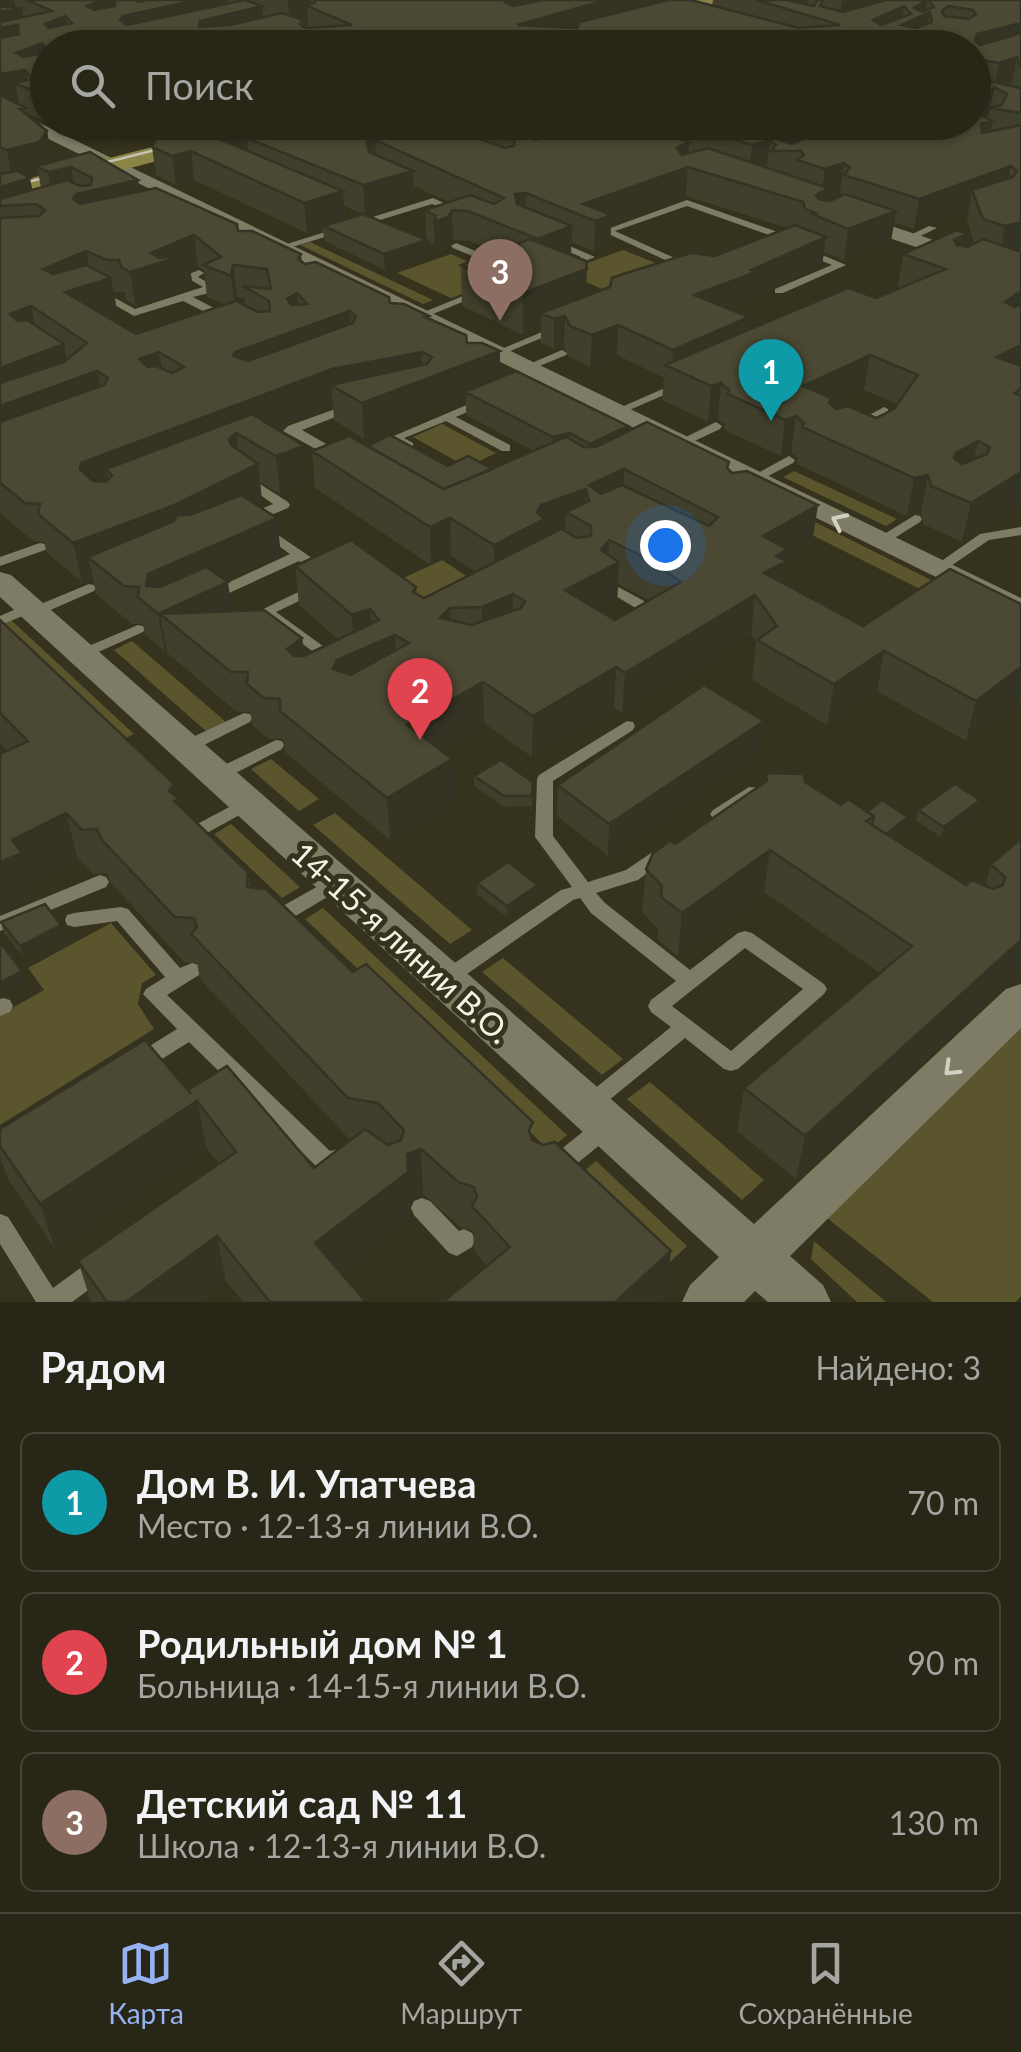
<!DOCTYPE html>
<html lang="ru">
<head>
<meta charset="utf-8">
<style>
	:root { --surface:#282616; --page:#343223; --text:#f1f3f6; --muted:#a5a5a1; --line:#444335; --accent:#95b2f1 }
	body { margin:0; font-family:Lato,sans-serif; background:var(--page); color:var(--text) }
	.you { position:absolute; left:665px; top:545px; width:35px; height:35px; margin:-25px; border:8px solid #fff; border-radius:50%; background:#1a73e8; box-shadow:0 0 0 15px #1a73e833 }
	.badge { display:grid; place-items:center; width:65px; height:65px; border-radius:50%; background:var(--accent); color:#fff; font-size:32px; font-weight:700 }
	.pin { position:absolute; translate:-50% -82px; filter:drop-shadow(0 2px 5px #0008) }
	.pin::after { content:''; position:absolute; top:52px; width:35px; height:30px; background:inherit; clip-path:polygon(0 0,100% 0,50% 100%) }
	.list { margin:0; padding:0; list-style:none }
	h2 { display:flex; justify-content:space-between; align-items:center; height:130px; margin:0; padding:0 40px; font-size:42px }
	h2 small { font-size:32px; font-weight:400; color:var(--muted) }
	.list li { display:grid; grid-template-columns:65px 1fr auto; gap:30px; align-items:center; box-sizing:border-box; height:140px; margin:0 20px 20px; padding:0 20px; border:2px solid var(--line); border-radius:15px }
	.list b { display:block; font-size:38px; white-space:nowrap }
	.list p { margin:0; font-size:32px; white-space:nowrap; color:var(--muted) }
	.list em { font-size:32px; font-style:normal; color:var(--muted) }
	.icon { flex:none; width:55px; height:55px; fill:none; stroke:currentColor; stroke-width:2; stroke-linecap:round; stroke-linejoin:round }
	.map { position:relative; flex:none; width:1021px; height:1302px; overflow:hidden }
	.search { position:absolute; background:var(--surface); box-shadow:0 2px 8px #0004; left:30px; right:30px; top:30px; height:110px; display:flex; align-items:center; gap:25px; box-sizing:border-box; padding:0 35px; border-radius:55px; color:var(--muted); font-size:38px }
	.sheet { height:610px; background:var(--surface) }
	nav { display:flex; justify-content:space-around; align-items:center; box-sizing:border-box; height:140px; border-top:2px solid var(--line); background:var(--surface); font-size:28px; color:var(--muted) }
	nav a { display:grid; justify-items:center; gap:5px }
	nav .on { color:var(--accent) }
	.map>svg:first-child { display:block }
</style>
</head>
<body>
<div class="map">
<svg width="1021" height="1302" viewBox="0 0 1021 1302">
	<rect width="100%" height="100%" fill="#35331e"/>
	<path fill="#5a552c" d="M310 242 433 300 423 304 300 245Z
		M623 250 663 266 602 289 563 272Z
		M451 254 504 278 451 298 397 273Z
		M442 424 496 453 467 467 413 437Z
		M794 471 897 519 886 526 783 477Z
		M761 495 937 583 924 591 748 503Z
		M442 560 491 592 430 623 382 588Z
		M11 620 134 734 117 742 0 625Z
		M132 641 226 722 207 732 114 650Z
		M271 759 319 799 299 811 251 769Z
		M335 813 472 930 450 944 313 825Z
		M231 824 300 887 282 898 214 834Z
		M323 908 567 1135 549 1150 305 919Z
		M111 923 156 975 142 983 138 1004 154 1029 0 1125V1015L44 990 28 968Z
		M503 958 623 1059 602 1075 482 972Z
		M1021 1027V1296L1016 1302H933L822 1214Z
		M650 1082 764 1180 742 1200 627 1099Z
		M596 1161 687 1246 669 1263 577 1177Z
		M814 1241 886 1302H857L811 1259Z"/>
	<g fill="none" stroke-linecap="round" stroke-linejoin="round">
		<path fill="#7f7c65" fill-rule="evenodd" d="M84 124 88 126 87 128 50 136 46 134Z
			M433 198 461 211 456 214 432 204 276 252 268 250Z
			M687 200 792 237 794 239 786 241 687 206 615 231 690 265V269L687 270 602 231Z
			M929 226 937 228 912 240 904 238Z
			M550 240H556L595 257 568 268H562V264L581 257 550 244Z
			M456 243 502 262 504 264 496 266 453 248 451 246Z
			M802 249H808L846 265 783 293H775V289L832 265 802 253Z
			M199 270 204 273 198 277 221 290 193 297 229 316V320H221L183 301 134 316 106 300 115 298 135 309 203 287 184 276Z
			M478 290 487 292 423 318 414 316Z
			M554 327 563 329 501 355 492 353Z
			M562 350 567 353 566 355 530 370H522L520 368Z
			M681 381 685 382V386L620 414H612L610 412Z
			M483 398 487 399V403L456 417 510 445V451H502L446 421 404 438 413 443V449H405L389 438Z
			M352 403 356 405V409L302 430 340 452V458H332L283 431 288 426Z
			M884 407 888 409V413L861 428H853L851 425Z
			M716 422 722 426 720 429 684 446 680 447 674 443Z
			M789 456 795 460 793 463 757 482 753 483 747 479Z
			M246 475 288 502 290 505 288 508 254 522H244L242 519 244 516 273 504 242 482V476Z
			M915 515 920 516 922 519 920 522 885 544 880 545 873 541Z
			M265 526 328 569 330 572 328 575H318L299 561 218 598H208L206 595 208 592 290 554 260 533 258 530Z
			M1021 527V535L989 540 942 572H932L930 569 980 534Z
			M40 543 45 544 47 547 45 550 0 566V557Z
			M609 582 644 601 646 604 639 608 634 607 604 589 602 586Z
			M89 584 94 585 96 588 94 591 39 615 28 614 0 625V616L25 605 36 606Z
			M315 584 322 588 320 591 276 612 338 657 341 660 338 663H328L259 611Z
			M138 625 143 626 145 629 143 632 87 657H77L74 654 77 651Z
			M244 713 250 714 252 718 250 722 192 751H180L178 747 180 743Z
			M627 721 633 722 635 726 633 730 553 781V836L588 882 626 870 657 849H669L672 853 669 857 638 880 596 893 605 903 690 970 738 933 745 931 752 933 824 984 827 989 824 994 738 1069 731 1071 724 1069 685 1038 597 1110 590 1113 583 1110 579 1104 583 1098 671 1027 651 1012 648 1006 651 1000 676 981 591 913 580 898 573 900 454 983 447 986 440 983 437 978 440 973 561 890 572 887 535 837 537 779 539 775ZM745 948 803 989 731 1051 672 1006Z
			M276 740 282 741 284 745 282 749 224 779H212L210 775 212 771Z
			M749 787 775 789 777 793 775 797C767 799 757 797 750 801 736 807 730 820 713 818L710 814 713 810Z
			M248 797 254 799 257 803 254 807 196 839H184L181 835 184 831Z
			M100 875 106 877 109 882 106 887 0 931V916Z
			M336 876 342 878 345 883 342 888 279 926 272 928 265 926 263 921 265 916Z
			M121 907 128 909 180 968 192 963 199 965 202 970 199 975 167 995 330 1151 343 1148 351 1151 354 1158 351 1165 326 1171 318 1168 189 1042 146 1069 139 1071 132 1069 129 1063 132 1057 177 1029 143 994 146 989 165 977 117 921 74 927 67 925 65 920 67 915 74 913Z
			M3 998 10 1000 13 1006 10 1012 0 1016V999Z
			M604 1119 612 1121 615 1128 612 1135 564 1174 556 1177 548 1174 545 1167 548 1160 596 1121Z
			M422 1198 430 1201 459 1231 464 1229 472 1233 475 1240 472 1247 457 1256 449 1253 414 1215 411 1208 414 1201Z
			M0 1214 8 1217 53 1288 90 1261 98 1258 106 1261 110 1269 106 1277 72 1302H36L0 1244Z"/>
		<path fill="#7f7c65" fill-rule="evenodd" d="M0 104 1021 598V619L0 115Z
			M847 216H861L1021 269V282L847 224Z
			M0 572 11 575 754 1224 1006 989 1021 984V1028L790 1256 823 1285 831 1302H768L755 1291 744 1302H682L690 1285 719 1257 0 597Z"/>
		<path fill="#8a8447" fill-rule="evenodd" d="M696 0H727L557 48H521Z
			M250 122H291L288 127 0 202V186Z"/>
		<path stroke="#c4c2b3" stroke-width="2.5" d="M0 189 179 144"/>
	</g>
	<path fill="#403f2c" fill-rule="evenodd" d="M0 0H691L712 6 713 0H1021V504L962 542 923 524 921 512 907 516 797 464 798 458 791 453 781 456 724 430 725 424 718 419 708 422 662 400 664 378 617 355 590 367 569 357 564 347 554 349 541 343V328L523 335 462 306 461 265 495 252 469 241 453 240 449 248 435 253V245L427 241V255L385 270 324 241 323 228 307 233 194 180 176 185 156 175 152 147 176 131 175 128 118 142 91 129 87 122H189L190 128 202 125 195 122H974V48H48V122H78L57 127 27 113 47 131 52 159 49 163 138 180 140 191 238 231 301 254 302 261 305 264 390 303 429 319 467 343 500 378 628 431 729 462 728 470 812 543 786 558 783 583 863 626 1021 604V702L1019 701 966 741 877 691 827 725 752 680 756 643 751 634 622 713 614 708 532 757 484 723 439 749 452 759 454 801 390 840 285 752 283 739H269L252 725 251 712H237L167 653V651H165L145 635 143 624H132L96 594 93 578 82 582 47 553 44 542 33 541 0 513ZM308 19V27H304L302 20ZM18 98 19 104 9 99ZM38 172 41 187 32 190 30 178 26 176ZM414 186 449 202 425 210 426 239 366 215 414 200ZM840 192 842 196 830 201H826L827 196ZM686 196 787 228 715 256 586 296 571 255V242L594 251 610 246 611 224ZM344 206 363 214 345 219ZM969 209 967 220 974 243 968 247 903 254 898 286 902 287 876 298 748 330 749 317 731 310 753 301 754 296 822 265 824 252 844 260 891 241 894 222 914 229ZM198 266 204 271 207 297 226 305 136 334 104 315 117 311 114 292H125L126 300 135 305 193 286 190 270ZM237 297 244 298 245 305 236 301ZM864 390 897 404 894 409 876 418 836 409 832 405ZM466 399V415L534 451 492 469 448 466 368 447 312 451 315 488 431 565 451 556 476 572 424 598 417 594 416 587 295 566 299 605 338 639 304 655 302 638 232 611 225 580 281 555 256 505 262 501 260 482 280 494 307 483 304 446 275 428 333 405 334 420 364 439ZM618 584 649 600 615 620 599 610 617 601Z
		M0 620 179 799 180 806 248 872 251 887 353 972 533 1141 666 1296 487 1266 474 1250 473 1231 460 1227 423 1194 411 1200V1217L341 1273 366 1302H243L226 1281 198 1302H91L78 1261 219 1164 206 1147 55 1249 8 1179 0 1157V1129L189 1091 314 1168 350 1140 200 979 197 963 184 962 112 884 107 873 93 874 77 857 30 882 34 898 0 912V754L7 751 0 743Z
		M764 721 760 752 608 856 557 816 558 785Z
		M766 773 805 782 841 805 867 812 908 817 906 828 892 838 966 885 985 886 991 864 1021 839V970L796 1179 737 1131 744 1088 880 973 764 892 678 956 658 940V929L642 912 646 869 675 844 764 783Z
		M474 776 533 782 532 806 504 807 474 786Z
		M918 810 977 811 941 837 916 821Z
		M477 883 537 896 507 917 477 894Z
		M1 922 61 925 64 936 23 957 4 933Z"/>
	<path fill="#343324" d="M0 0H14L16 10 22 9 26 32 0 53Z
		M102 0H115L117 18 90 29 87 6Z
		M131 0H227L229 14 262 6 264 29 199 27 126 39 120 20Z
		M288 0H311L312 8 307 6 308 19 290 22Z
		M506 0H553L508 20 505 2Z
		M606 0H683L521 48 517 25Z
		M765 0H808L807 6Z
		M846 0H888L839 24 842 1Z
		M927 0 925 14 930 12 926 35 869 44 873 20 904 6 902 24 912 20 914 8Z
		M65 16 69 39 45 24Z
		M1021 23V46L974 58 975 41 977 34Z
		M43 43 47 67 25 70 29 90 15 83 18 98 0 101V74L16 53Z
		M1017 57 1012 82 994 88 999 63Z
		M994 87 989 114 985 122H974V103Z
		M993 121 987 148 976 152 981 124Z
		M56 122H78L57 127Z
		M115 122H189L191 133 176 135 175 128 118 142Z
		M261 122H285L287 145 247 138 248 154 230 158 227 130Z
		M572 122V149L532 158 530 135 532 130Z
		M639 122H657V132L638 136Z
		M805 126 802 152 780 140Z
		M47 131 52 159 45 171 36 166 38 172 12 179 7 150Z
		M375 140 377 169 369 171 367 142Z
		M770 140 767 168 749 174 752 145Z
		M689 142 686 196 611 224 610 246 594 251 595 221 583 204 677 148Z
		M191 151 194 180 176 185 172 156Z
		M844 163 840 192 827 196 824 218 816 195 822 191 825 169Z
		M1011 166 1005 195 972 190 969 209 914 229 919 199Z
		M71 167 76 194 138 180 143 209 81 224 53 201 48 172Z
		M413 171 414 200 365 215 363 185Z
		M30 178 35 204 0 206V187Z
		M343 191 345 221 323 226V228L307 233 304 203Z
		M526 193 525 224H515V194Z
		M452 210 453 240 449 248 435 253 434 222Z
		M896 211 891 241 844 260 848 229Z
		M1021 222V242L1019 252 999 258 1005 226Z
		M572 226 571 257 538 270V239Z
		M966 234 960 265 954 240Z
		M194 235 198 266 190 270 193 286 135 305 130 272 151 253Z
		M826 237 822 265 754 296 753 301 692 325 694 295Z
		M427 240V255L385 270 384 254Z
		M86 251 92 282 111 278 117 311 71 326 43 269Z
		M233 265 237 297 235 308 231 276Z
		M587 269 585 310 565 319 564 347 554 349V319L541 313V328L523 335V293Z
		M1021 291V320L1005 302Z
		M297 293 300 327 287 299Z
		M31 306 38 340 18 347 10 314Z
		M350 311 352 345 240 386 233 356 235 352Z
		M749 317 746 348 672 368 673 350Z
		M618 325 617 355 590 367 592 335Z
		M64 344 70 378 97 371 104 406 0 445V368Z
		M1021 345V376L996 357Z
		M500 351V386L474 396 465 392 466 399 364 439 362 403 384 394 357 400 331 385 333 405 246 439 236 433 241 470 235 475 258 464 262 501 178 544 107 572 88 557 93 578 82 582 73 543 172 506 233 476 229 446 115 490 112 475 106 469 110 492 89 500 87 507 80 469 81 463 332 369 422 352 423 380Z
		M159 352 165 387 139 359Z
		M870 355 864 390 830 406 826 434 823 439 828 407 803 386Z
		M721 383 718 419 708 422 711 386Z
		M796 416 791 453 781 456 785 420Z
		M628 426 627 450 589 468 590 444Z
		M570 433 569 457 552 461 553 437Z
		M978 441 970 478 948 491 946 495 956 453Z
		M304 446 307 483 280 494 276 456Z
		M624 469 622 506 588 523 589 485Z
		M1021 472V504L962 542 971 503Z
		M928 475 921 512 907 516 914 478Z
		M586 489 585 523 566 512 565 533 495 583 494 545 537 512 541 505Z
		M818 505 812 543 786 558 781 599 764 573 763 536Z
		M277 518 281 555 154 612 146 586 148 574Z
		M450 518 451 556 431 565 430 527Z
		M609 540 608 568 619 562 617 601 564 630 565 590Z
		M228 582 233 619 160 614 167 651H165L158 614Z
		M513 594V634L482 646V607Z
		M755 595 751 634 622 713 625 673Z
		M450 608 451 648 440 618Z
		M370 609 373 645 395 635 397 675 340 701 333 669 337 660 355 652 352 615Z
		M302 638 307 678 287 649Z
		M884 651 877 691 827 725 834 684Z
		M616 667 614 708 532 757 533 716Z
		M1021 667V694L1019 701 966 741 976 701Z
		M483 682 484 723 409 766 407 725Z
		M764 721 760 752 608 856 609 824Z
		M452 759 454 801 390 840 387 798Z
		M174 784 177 800 179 799 187 843 169 791Z
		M980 800 977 811 941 837 944 827Z
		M66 813 77 857 30 882 34 898 0 912V862L12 840Z
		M908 817 906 828 883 845 886 834Z
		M770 850 764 892 678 956 682 913Z
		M538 885 537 896 507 917V906Z
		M61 925 64 936 23 957 20 946Z
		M1021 940V970L796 1179 805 1136Z
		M22 971 26 982 0 996V983Z
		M197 1101 206 1147 55 1249 40 1204Z
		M421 1149 423 1194 411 1200V1217L322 1288 315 1243 407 1154Z
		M217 1236 226 1281 198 1302H126Z
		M671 1251 666 1296 659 1302H615Z"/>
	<path fill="#4b4933" stroke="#343324" stroke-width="2.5" fill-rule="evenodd" d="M27 0H102L87 6 94 10 115 6V0H136L138 2 147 0H196L123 16 120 20 127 25 245 0 262 6 200 21 199 27 230 25 282 13 303 20 300 24 305 28 352 25 307 6 315 2 314 0H506L505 2 513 6 543 0H606L517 25 577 28 580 22 668 0H691L799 28 840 25 757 0H786L814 6 817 0H823L820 6 843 12 886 0H927L914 8 922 12 934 7 928 0H1021V23L977 34 975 41 980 45 1021 33V68L1017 57 999 63 976 59 978 79 1021 88V113L990 108 1002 105 1007 94 994 87 990 96 974 103V48H48V98L15 83 32 79 25 70 0 74V38L19 34 18 25 0 28V22L52 11ZM904 6 911 14 881 25 873 20ZM948 6 973 10 976 14 969 19 944 16 942 11ZM930 12 932 22 916 28 901 25ZM65 16 72 23 49 28 45 24ZM43 43 46 52 24 57 16 53Z
		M0 6 22 9 0 12Z
		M0 95 26 108 20 109 47 131 39 142 7 150 0 147Z
		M974 112 993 121 981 124 982 133 1021 125V222L1005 226 983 219 972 190 1013 177 1017 171 1011 166 919 199 844 175 850 168 844 163 825 169 797 160 804 155 801 151H771L776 145 770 140 752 145 681 122H826L823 124 842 127 845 122H974ZM805 126 815 129 813 134 792 144 780 140Z
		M211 122H261L227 130 217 128 212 136 343 191 304 203 191 151 172 156 152 147 158 136Z
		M289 122H442L443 126 505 148 514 146 515 139 469 122H569L532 130 530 135 535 140 571 132 572 122H588L597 125 603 122H629L689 142 677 148 682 155 708 148 828 188 816 195 819 199 830 201 845 194 896 211 848 229 812 214 816 213 805 209 803 202 688 167 583 204 612 215 595 221 526 193 515 194 517 204 572 226 538 239 468 211 452 210 448 217 434 222 436 216 425 210 470 195 494 204 504 198 375 140 367 142 369 152 413 171 363 185 247 138 286 128Z
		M90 152 138 180 76 194 73 199 80 204 156 188 237 224 238 231H252L301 254 298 259 305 264 316 262 389 297 390 303 404 304 429 316 425 317 466 335 467 343H482L500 351 362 403 331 385 427 364 432 357 422 352 332 369 81 463 80 469 93 481 106 482 112 475 106 469 252 414 304 446 276 456 236 433 229 439 231 445 258 464 172 506 73 543 38 514 40 504 25 503 0 483V422L104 385 108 378 97 371 0 406V383L64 362 87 343 31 306 10 314 17 321 27 320 64 344 0 368V218L39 216 45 210 36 204 0 206V199L67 180 80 186 91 185 92 178 71 167 48 172 36 166ZM194 235 221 257 203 265 231 276 233 265 267 269 271 289 243 286 269 301 270 311 258 312 236 301 136 334 65 292 111 278 86 265 53 274 43 269 86 251 107 260H119L121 267 130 272 188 254 160 258 151 253ZM297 293 307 304 291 305 287 299ZM350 311 356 316 353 323 248 361 233 356 235 352ZM159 352 184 367 172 373 156 366 147 367 139 359Z
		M17 171 30 178 0 187V174Z
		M363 214 427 240 384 254 323 226Z
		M795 225 826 237 751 270 756 272 694 295 749 317 673 350 618 325 592 335 570 326 565 316 554 319 541 313 610 287 612 278 623 274 691 253 715 256Z
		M957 230 966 234 954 240 957 245 968 247 983 239 1021 252V291L1005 302 1015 307 1021 304V345L996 357 1021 366V388L1015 393 1021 396V472L971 503 931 486 928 475 914 478 802 427 804 423 796 416 785 420 728 394 729 390 721 383 711 386 665 365 848 288 876 298 946 269 903 254ZM870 355 918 375 894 409 876 418 848 406 836 409 829 403 831 398 803 386ZM978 441 990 447 987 454 962 464 954 458 956 453Z
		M530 239 586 261 587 269 523 293 461 265Z
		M516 371 628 426 590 444 570 433 553 437 465 392Z
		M647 422 729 462 727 468 732 473 747 471 818 505 763 536 787 549 776 556 786 561 764 573 863 626 950 569 1021 604V667L976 701 884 651 834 684 757 640 777 626 755 595 625 673 616 667 533 716 483 682 407 725 452 759 387 798 280 711V699L264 698 247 684 248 672H231L160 614 264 610 302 638 287 649 294 656H304L379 620 370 609 352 615 295 566 351 540 416 587 413 592 424 598 561 529 577 538 591 536V526L566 512 589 501 586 489 541 505 537 512 544 519 494 545 450 518 430 527 312 451 349 436 444 489 566 437 584 447H596ZM624 469 718 517 709 526 622 485 601 494 589 485ZM609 540 648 559 681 582 615 620 565 590 619 562 601 550ZM513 594 525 601 521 608 472 625 440 618 450 608 482 607ZM395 635 409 643 351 675 333 669 337 660Z
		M390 435 448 466 468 456 492 469 444 489 368 446Z
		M241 495 277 518 148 574 146 586 160 587 206 567 228 582 158 614 138 597 139 587 124 586 88 557 174 521 177 515H190Z
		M0 620 174 784 169 791 179 799 174 801 248 872 247 887 266 889 353 972 366 964 533 1122 529 1130 532 1140 543 1145 555 1142 671 1251 615 1302H443L510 1247 472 1206 477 1197 474 1187 458 1182 421 1149 407 1154 408 1172 315 1243 366 1302H270L217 1236 126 1302H107L78 1261 236 1152 197 1101 40 1204 0 1146V1129L145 1040 191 1094 188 1090 227 1066 314 1168 365 1129 388 1145 401 1140 404 1130 378 1103 348 1098 191 934 197 927 194 918 175 917 102 840 97 829 82 830 66 813 12 840 22 853 0 862V754L28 741 0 713Z
		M704 685 764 721 609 824 558 785Z
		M501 760 533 782 532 796H504L474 776Z
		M766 773 803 774 805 782 841 805 848 799 874 816 866 821 966 885 972 880 993 889 1003 885 1005 877 991 864 1021 839V940L805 1136 744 1088 912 946 770 850 682 913 661 897 662 886 646 869 653 853 670 841 675 844 767 781Z
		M955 784 980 800 944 827 918 810Z
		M882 800 908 817 886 834 872 825 874 816 867 812Z
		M508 862 538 885 507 906 477 883Z
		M45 904 61 925 20 946 1 922Z
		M0 942 22 971 0 983Z"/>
	<defs><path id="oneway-chevron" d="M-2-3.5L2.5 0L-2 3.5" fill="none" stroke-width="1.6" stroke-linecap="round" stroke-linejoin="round" transform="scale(2.5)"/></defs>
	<g stroke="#d2d0c0">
		<use href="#oneway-chevron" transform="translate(839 521) rotate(-154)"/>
		<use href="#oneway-chevron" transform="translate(951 1069) rotate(136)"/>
	</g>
	<g text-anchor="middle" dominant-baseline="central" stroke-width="10" stroke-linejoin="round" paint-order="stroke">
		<g font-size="32" fill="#f6f4e7" stroke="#35331e">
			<text transform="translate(402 942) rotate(42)">14-15-я линии В.О.</text>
		</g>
	</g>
</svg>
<div class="you"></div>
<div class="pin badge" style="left:771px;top:421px;background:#0f9aa8">1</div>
<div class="pin badge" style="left:420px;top:740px;background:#e0444e">2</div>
<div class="pin badge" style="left:500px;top:321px;background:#8d6e63">3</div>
<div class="search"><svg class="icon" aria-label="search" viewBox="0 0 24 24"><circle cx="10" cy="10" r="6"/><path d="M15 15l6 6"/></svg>Поиск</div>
</div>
<section class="sheet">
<h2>Рядом<small>Найдено: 3</small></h2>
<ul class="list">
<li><span class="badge" style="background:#0f9aa8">1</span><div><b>Дом В. И. Упатчева</b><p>Место · 12-13-я линии В.О.</p></div><em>70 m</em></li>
<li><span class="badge" style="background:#e0444e">2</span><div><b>Родильный дом № 1</b><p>Больница · 14-15-я линии В.О.</p></div><em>90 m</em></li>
<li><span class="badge" style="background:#8d6e63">3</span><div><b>Детский сад № 11</b><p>Школа · 12-13-я линии В.О.</p></div><em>130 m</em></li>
</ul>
</section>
<nav>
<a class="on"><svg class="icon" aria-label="map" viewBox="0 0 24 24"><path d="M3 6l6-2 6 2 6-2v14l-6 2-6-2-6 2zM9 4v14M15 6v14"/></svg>Карта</a>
<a><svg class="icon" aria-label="directions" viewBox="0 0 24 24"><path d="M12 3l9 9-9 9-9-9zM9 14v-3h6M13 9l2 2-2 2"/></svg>Маршрут</a>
<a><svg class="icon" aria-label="saved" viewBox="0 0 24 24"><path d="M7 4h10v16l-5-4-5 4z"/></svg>Сохранённые</a>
</nav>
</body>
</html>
